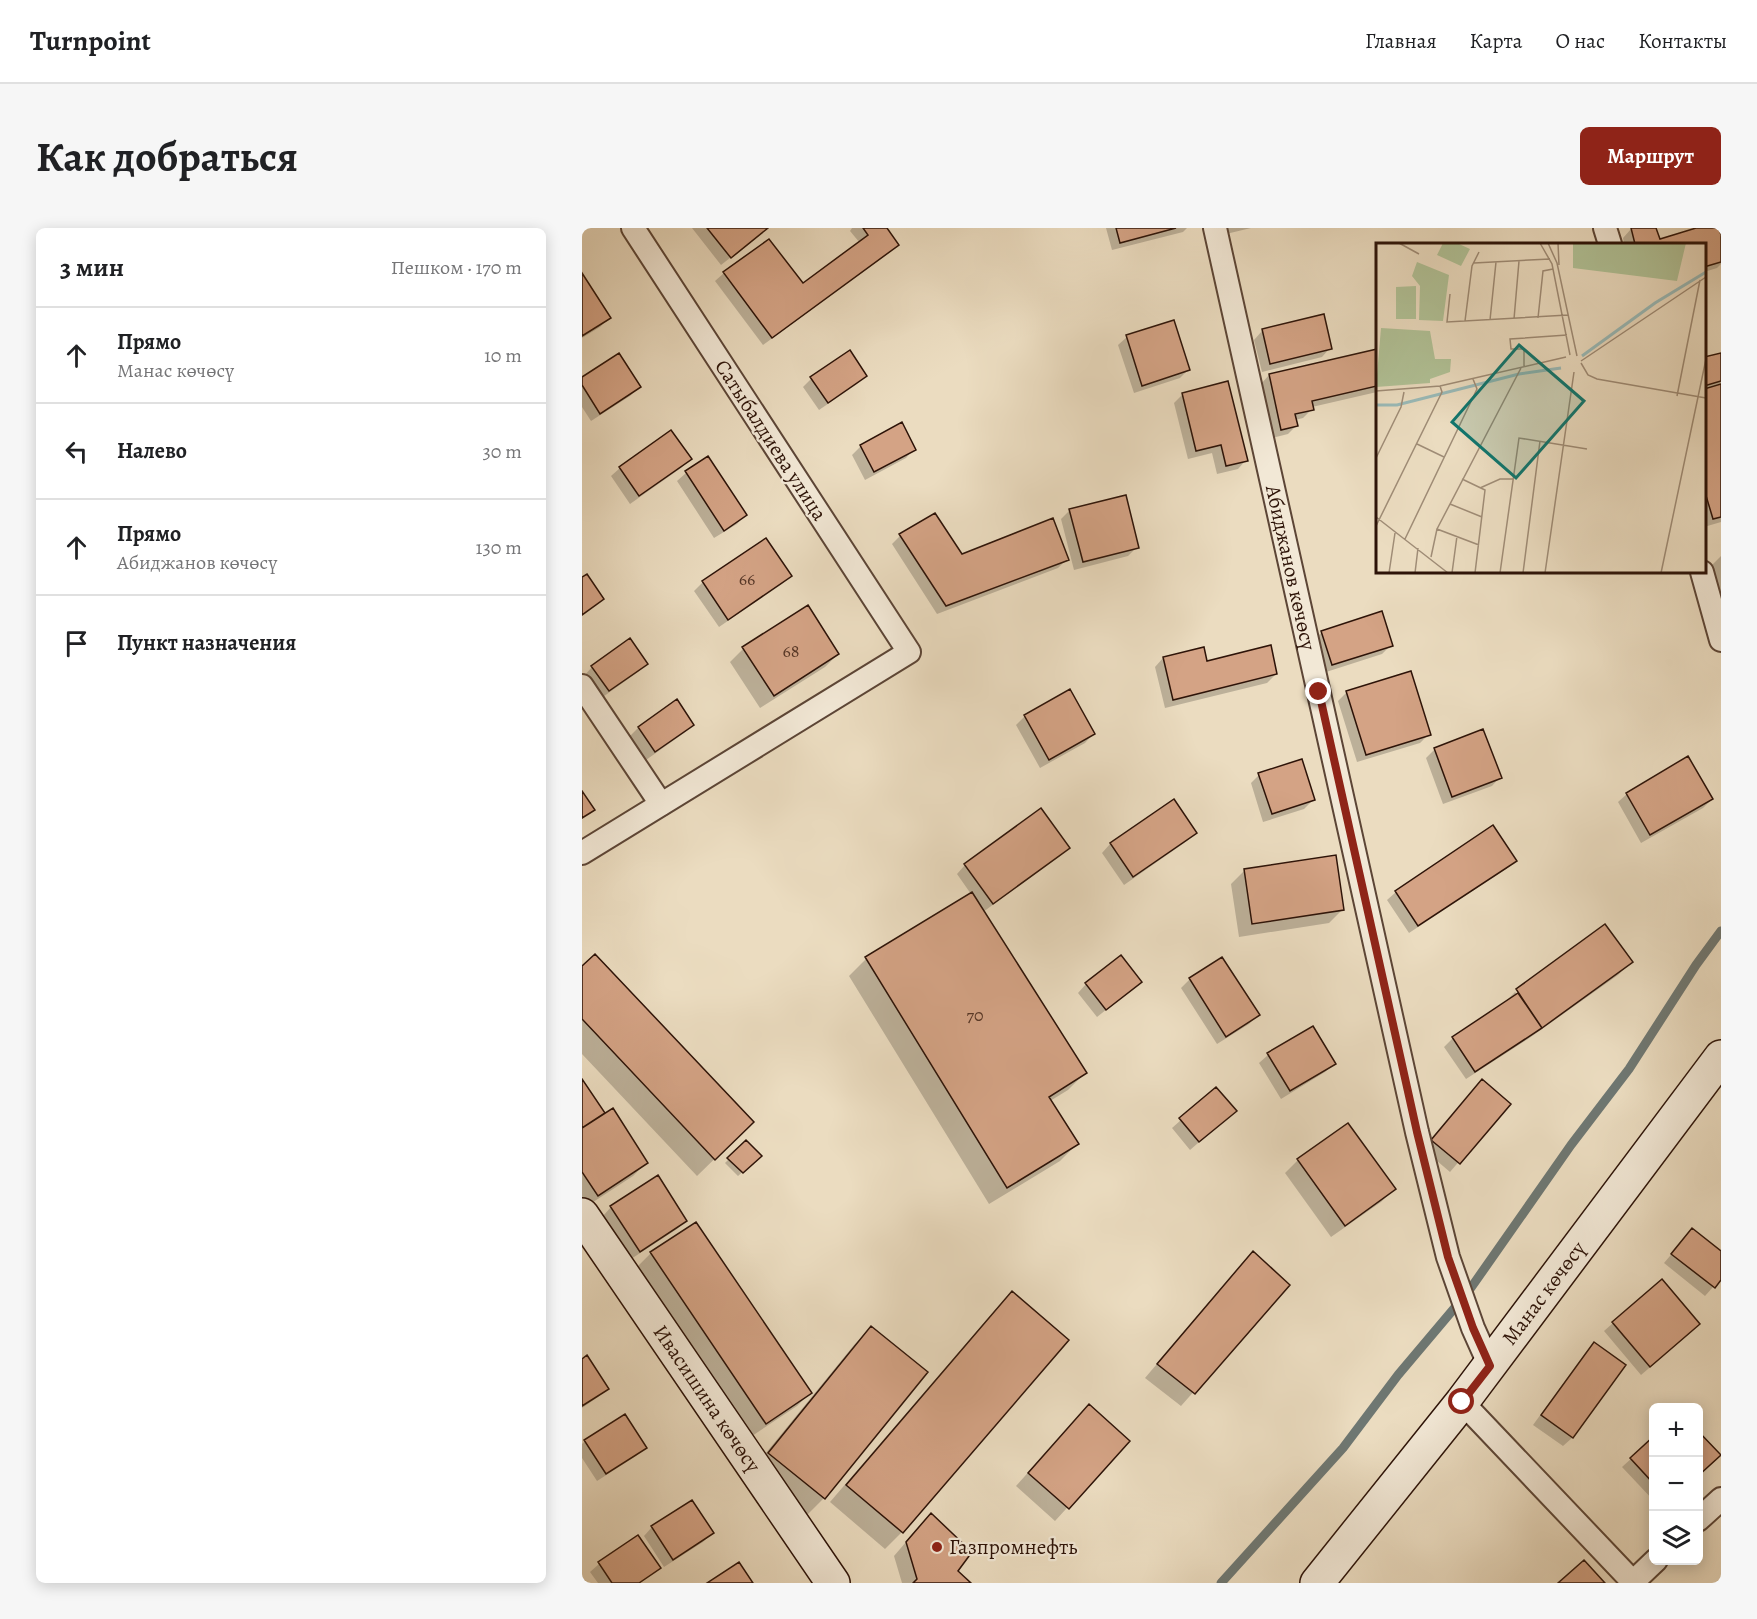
<!DOCTYPE html>
<html lang="ru">
<head>
<meta charset="utf-8">
<style>
	:root { --surface:#fff; --page:#f6f6f6; --text:#202124; --muted:#757577; --line:#e0e0e0; --accent:#8f2418 }
	body { margin:0; font-family:Alegreya,serif; background:var(--page); color:var(--text) }
	.controls { position:absolute; right:18px; bottom:18px; display:grid; overflow:hidden; border-radius:9px; box-shadow:0 3px 15px #0003 }
	.controls button { width:54px; height:54px; display:grid; place-items:center; padding:0; border:0; border-bottom:2px solid var(--line); background:var(--surface); color:var(--text); font:30px sans-serif }
	.stop { position:absolute; width:18px; height:18px; margin:-14px; border:4px solid #8f2418; border-radius:50%; background:#fff }
	.stop.end { background:#8f2418; border-color:#fff; box-shadow:0 2px 6px #0008 }
	.list { margin:0; padding:0; list-style:none }
	h2 { display:flex; justify-content:space-between; align-items:center; height:78px; margin:0; padding:0 24px; font-size:26px }
	h2 small { font-size:20px; font-weight:400; color:var(--muted) }
	.list li { display:grid; grid-template-columns:39px 1fr auto; gap:18px; align-items:center; box-sizing:border-box; height:96px; padding:0 24px; border-top:2px solid var(--line) }
	.list b { display:block; font-size:22px; white-space:nowrap }
	.list p { margin:0; font-size:20px; white-space:nowrap; color:var(--muted) }
	.list em { font-size:20px; font-style:normal; color:var(--muted) }
	.icon { flex:none; width:33px; height:33px; fill:none; stroke:currentColor; stroke-width:2; stroke-linecap:round; stroke-linejoin:round }
	.map { position:relative; flex:none; width:1139px; height:1355px; overflow:hidden; border-radius:9px }
	header { display:flex; align-items:center; gap:36px; box-sizing:border-box; height:84px; padding:0 30px; background:var(--surface); border-bottom:2px solid var(--line) }
	header strong { font-size:28px }
	nav { display:flex; gap:33px; margin-inline-start:auto; font-size:21px }
	.intro { display:flex; align-items:center; justify-content:space-between; box-sizing:border-box; height:144px; padding:0 36px }
	h1 { margin:0; font-size:42px }
	.button { padding:15px 27px; border-radius:9px; background:var(--accent); color:#fff; font-size:21px; font-weight:700 }
	main { display:flex; gap:36px; padding:0 36px }
	aside { flex:1; background:var(--surface); border-radius:9px; box-shadow:0 3px 15px #0003 }
	.map>svg:first-child { display:block }
</style>
</head>
<body>
<header>
<strong>Turnpoint</strong>
<nav><a>Главная</a><a>Карта</a><a>О нас</a><a>Контакты</a></nav>
</header>
<div class="intro"><h1>Как добраться</h1><a class="button">Маршрут</a></div>
<main>
<aside>
<h2>3 мин<small>Пешком · 170 m</small></h2>
<ul class="list">
<li><svg class="icon" aria-label="ahead" viewBox="0 0 24 24"><path d="M12 20V5M6 11l6-6 6 6"/></svg><div><b>Прямо</b><p>Манас көчөсү</p></div><em>10 m</em></li>
<li><svg class="icon" aria-label="left" viewBox="0 0 24 24"><path d="M17 20v-9H6M10 6l-5 5 5 5"/></svg><div><b>Налево</b></div><em>30 m</em></li>
<li><svg class="icon" aria-label="ahead" viewBox="0 0 24 24"><path d="M12 20V5M6 11l6-6 6 6"/></svg><div><b>Прямо</b><p>Абиджанов көчөсү</p></div><em>130 m</em></li>
<li><svg class="icon" aria-label="arrive" viewBox="0 0 24 24"><path d="M6 21V4h12l-3 4 3 4H6"/></svg><div><b>Пункт назначения</b></div></li>
</ul>
</aside>
<div class="map">
<svg width="1139" height="1355" viewBox="0 0 1139 1355">
	<rect width="100%" height="100%" fill="#ebdcc0"/>
	<filter id="stains"><feTurbulence type="fractalNoise" baseFrequency=".00333" numOctaves="4"/><feColorMatrix values="0 0 0 0 .2 0 0 0 0 .09 0 0 0 0 .02 0 0 0 .5 -.17"/></filter>
	<radialGradient id="worn" r=".72"><stop offset=".6" stop-color="#630" stop-opacity="0"/><stop offset="1" stop-color="#630" stop-opacity=".3"/></radialGradient>
	<path fill="#0003" d="M110 0H186L139 37Z
		M270 0H303L315 17 307 25 181 117 133 53 142 45 221 57 278 15 268 3Z
		M524 0H605L601 4 530 22Z
		M642 0H669L644 6Z
		M1053 0H1073L1077 12 1119 0H1136L1139 14V36L1135 40 1122 44V16H1042L1041 10 1049 1Z
		M0 48 27 90 18 99 0 110Z
		M680 103 748 120 740 129 680 144 672 112Z
		M545 109 606 142 598 150 552 165 536 117Z
		M795 123V164L730 179V181L721 190 713 192 714 198 706 206 690 210 679 156 687 147Z
		M1139 126V294L1122 299V131Z
		M283 147 275 156 237 182 221 159 229 151Z
		M0 151 57 159 48 168 9 193 0 179Z
		M645 155 664 232 656 241 635 246 630 225 606 231 592 175 600 167Z
		M279 218 332 221 324 230 283 252 270 227Z
		M126 230 163 287 155 296 132 310 95 253 104 245Z
		M108 231 99 240 48 276 29 248 38 240Z
		M488 282 555 319 546 328 492 342 479 291Z
		M318 308 379 327 485 331 476 340 355 386 310 316Z
		M1139 328V371L1130 337Z
		M208 348 200 356 137 399 112 363 121 354Z
		M226 379 256 426 243 439 178 480 148 434 161 421Z
		M740 404 809 417 800 426 741 445 731 413Z
		M581 430 624 434 694 446 685 455 583 480 573 439Z
		M64 436 56 444 18 471 2 448 10 439Z
		M765 464 847 506 838 515 775 534 756 473Z
		M95 474 111 497 102 505 64 532 48 508 56 500Z
		M443 488 511 506 503 515 458 540 434 497Z
		M853 521 918 549 910 558 861 576 844 530Z
		M677 547 731 572 722 581 681 594 669 555Z
		M1045 566 1130 571 1121 580 1059 615 1036 574Z
		M592 573 613 605 605 613 542 657 520 625 528 616Z
		M486 620 478 628 401 684 503 845 486 862 468 873 495 916 478 933 407 976 267 748 284 731 389 666 375 646 383 637Z
		M933 632 924 641 827 705 805 672 814 664Z
		M662 643 760 682 747 695 657 709 649 656Z
		M1049 734 1036 747 946 811 884 851 862 819 871 810 922 775 933 764 936 767 938 765Z
		M0 741 153 911 115 948 0 826Z
		M608 751 676 787 667 796 635 816 599 760Z
		M504 756 549 762 515 789 496 765Z
		M686 827 752 836 743 844 699 871 677 835Z
		M0 854 22 887 64 935 51 948 2 980 0 976Z
		M634 861 644 891 608 922 590 900Z
		M891 862 926 876 868 944 841 921Z
		M164 914 178 928 156 948 143 935Z
		M716 932 812 961 799 974 749 1009 703 945Z
		M29 979 103 993 95 1001 49 1031 21 988Z
		M1110 1002 1139 1050 1123 1068 1082 1035Z
		M69 1025 228 1165 215 1178 170 1208 56 1038Z
		M671 1025 706 1057 599 1178 563 1150 658 1038Z
		M430 1065 485 1112 320 1304 303 1321 248 1274 413 1082Z
		M1031 1095 1108 1105 1059 1147 1022 1103Z
		M289 1100 242 1270 225 1287 170 1242 272 1117Z
		M1012 1116 1042 1137 990 1210 981 1218 951 1197 1004 1124Z
		M0 1133 25 1161 16 1169 0 1180Z
		M494 1191 546 1213 473 1293 434 1258Z
		M1072 1210V1273L1040 1239Z
		M3 1213 63 1220 54 1228 15 1253 0 1230V1216Z
		M70 1299 130 1305 121 1314 82 1339 62 1308Z
		M336 1300 386 1355H320L312 1328Z
		M55 1309 77 1340 58 1355H16L8 1344 17 1336Z"/>
	<g fill="none" stroke-linecap="round" stroke-linejoin="round">
		<path stroke="#6e7772" stroke-width="9" d="M639 1355 761 1220 816 1147 886 1064 989 917 1047 841 1114 737 1139 703"/>
	</g>
	<path fill="#d4a385" stroke="#2d1308" stroke-width="1.5" d="M125 0H186L149 30Z
		M281 0H305L317 17 190 110 141 44 187 11 221 55 286 7Z
		M534 0H594L538 15Z
		M1049 0H1074L1078 11 1114 0H1137L1139 7V34L1122 39V16H1053Z
		M0 45 29 90 0 108Z
		M742 86 750 121 688 136 680 101Z
		M592 92 608 142 560 158 544 107Z
		M795 121V158L730 173 732 182 713 186 716 198 699 202 687 146Z
		M268 122 285 148 246 175 228 149Z
		M37 125 59 159 18 186 0 157V149Z
		M1139 125V153L1122 158V129Z
		M646 153 666 233 644 238 639 217 614 223 600 165Z
		M1139 156V289L1131 291 1122 261V161Z
		M320 194 334 222 292 244 278 217Z
		M89 202 110 231 57 268 37 239Z
		M126 228 165 287 142 303 103 243Z
		M544 267 557 320 501 334 487 281Z
		M353 285 380 326 471 290 487 332 364 378 317 306Z
		M184 310 210 348 146 392 120 353Z
		M5 346 22 371 0 387V349Z
		M226 377 257 426 192 468 160 419Z
		M800 383 811 418 750 437 739 403Z
		M48 410 66 436 27 463 9 438Z
		M689 417 695 446 591 472 581 429 622 419 625 433Z
		M829 443 849 507 784 527 764 463Z
		M488 461 513 506 467 532 442 487Z
		M95 471 112 497 73 524 56 499Z
		M901 501 920 550 870 569 852 520Z
		M1106 528 1131 571 1068 607 1044 565Z
		M720 531 733 572 690 586 676 545Z
		M0 563 13 582 0 590Z
		M592 571 615 605 551 649 528 615Z
		M459 580 488 620 411 676 382 636Z
		M911 597 935 633 836 698 813 663Z
		M754 627 762 682 670 696 662 641Z
		M390 664 505 845 467 869 497 916 425 960 283 729Z
		M1023 696 1051 734 960 800 934 761Z
		M13 726 172 894 133 932 0 791V738Z
		M539 727 560 754 524 782 503 755Z
		M640 729 678 787 644 809 607 750Z
		M936 765 960 800 893 844 870 809Z
		M731 798 754 836 708 863 685 825Z
		M0 851 23 885 0 900Z
		M900 851 929 876 878 936 849 912Z
		M634 859 655 883 617 914 597 890Z
		M31 880 66 935 16 968 0 944V900Z
		M766 895 814 961 763 998 715 931Z
		M164 912 180 928 161 945 145 930Z
		M76 947 105 993 58 1024 28 978Z
		M114 994 230 1165 184 1196 68 1024Z
		M1110 1000 1139 1023V1052L1133 1060 1089 1026Z
		M671 1023 708 1057 613 1166 575 1136Z
		M1080 1051 1118 1096 1068 1139 1030 1094Z
		M430 1063 487 1112 321 1305 264 1257Z
		M289 1098 346 1144 243 1271 186 1225Z
		M1012 1114 1044 1137 991 1210 959 1187Z
		M5 1127 27 1161 0 1178V1131Z
		M507 1176 548 1213 487 1281 446 1245Z
		M43 1186 65 1220 24 1246 2 1212Z
		M1116 1203 1139 1227 1116 1248Z
		M1072 1208V1256L1048 1230Z
		M110 1272 132 1305 91 1332 69 1298Z
		M349 1285 390 1324 376 1343 389 1355H331L335 1351 324 1314Z
		M56 1307 79 1340 57 1355H30L16 1334Z
		M1002 1332 1023 1355H976Z
		M157 1334 171 1355H125Z"/>
	<g fill="none" stroke-linecap="round" stroke-linejoin="round">
		<defs>
			<g id="street">
				<path id="s1" d="M633 0 835 904 866 1029 891 1100 908 1138"/>
				<path d="M1023 0 1028 16"/>
				<path d="M1120 344 1139 412"/>
				<path d="M0 458 79 576"/>
				<path d="M0 625 327 424 51 0"/>
				<path d="M880 1174 1051 1354 1074 1332"/>
				<path d="M1116 1292 1139 1271"/>
			</g>
			<g id="secondary">
				<path id="s2" d="M0 987 251 1355"/>
				<path id="s3" d="M735 1355 880 1174 1139 829"/>
			</g>
		</defs>
		<use href="#street" stroke="#5c4536" stroke-width="26"/>
		<use href="#secondary" stroke="#2d1308" stroke-width="36"/>
		<use href="#street" stroke="#f2e8d6" stroke-width="22"/>
		<use href="#secondary" stroke="#f2e8d6" stroke-width="33"/>
	</g>
	<g fill="none" stroke-linecap="round" stroke-linejoin="round">
		<path stroke="#8f2418" stroke-width="8" d="M737 464 835 904 866 1029 891 1100 908 1138 880 1174"/>
	</g>
	<circle fill="#8f2418" stroke="#f2e8d6" stroke-width="2" cx="355" cy="1319" r="6"/>
	<g text-anchor="middle" dominant-baseline="central" stroke-width="4.5" stroke-linejoin="round" paint-order="stroke">
		<g font-size="18" fill="#573727">
			<text x="165" y="351">66</text>
			<text x="209" y="423">68</text>
			<text x="393" y="787">70</text>
		</g>
		<g font-size="21" fill="#2d1308" stroke="#f2e8d6">
			<text transform="translate(189 212) rotate(57)">Сатыбалдиева улица</text>
			<text stroke="none"><textPath href="#s1" startOffset="348">Абиджанов көчөсү</textPath></text>
			<text stroke="none"><textPath href="#s3" startOffset="368">Манас көчөсү</textPath></text>
			<text stroke="none"><textPath href="#s2" startOffset="222">Ивасишина көчөсү</textPath></text>
		</g>
		<g font-size="21" fill="#2d1308" stroke="#f2e8d6" text-anchor="start">
			<text x="367" y="1319">Газпромнефть</text>
		</g>
	</g>
	<g transform="translate(794 15)">
		<rect width="330" height="330" fill="#ebdcc0"/>
		<path d="M67 0H81L94 6 85 23 61 12ZM197 0H310L301 38 197 25ZM41 19 73 32 67 78 43 77 44 43 36 33ZM40 43V76H20V44ZM5 85 54 88 59 116H75L74 129 54 136V140L0 144Z" fill="#b1c297"/>
		<path fill="none" stroke="#99bab8" stroke-width="3" d="M206 113 279 60 330 29M0 162H21L143 131 185 125"/>
		<path fill="none" stroke="#9f8c76" stroke-width="1.5" d="M23 0 43 11M164 0 176 21 194 112M172 0 181 20 201 113M182 0 183 22M98 20 174 16M74 51 71 79 192 72M162 75 167 28 177 26M138 76 143 18M114 77 120 19M89 78 96 23 103 9M205 118 330 34M205 120 212 132 221 136 330 155M148 123V106H135L134 96 191 92M0 148 64 143 190 114M301 153 324 37M41 201 68 214M0 215 25 164 28 149M86 236 109 247 99 330M104 245 124 236H137M74 261 106 274M0 274 72 330M0 283 66 149 64 143M29 296 101 146 97 136M103 302 61 286 145 125M55 314 61 286M13 330 19 290M39 330 42 305M76 330 81 293M124 330 143 195 211 206M147 330 164 198M169 330 198 129M285 330 330 116"/>
		<path fill="#0f766e" fill-opacity="0.15" stroke="#0f766e" stroke-width="3" d="M143 102 208 158 140 235 76 179Z"/>
		<rect width="330" height="330" fill="none" stroke="#2d1308" stroke-width="3"/>
	</g>
	<rect width="100%" height="100%" filter="url(#stains)"/>
	<rect width="100%" height="100%" fill="url(#worn)"/>
</svg>
<div class="controls">
<button>+</button>
<button>−</button>
<button><svg class="icon" aria-label="layers" viewBox="0 0 24 24"><path d="M12 4l9 5-9 5-9-5zM3 14l9 5 9-5"/></svg></button>
</div>
<div class="stop" style="left:880px;top:1174px"></div>
<div class="stop end" style="left:737px;top:464px"></div>
</div>
</main>
</body>
</html>
